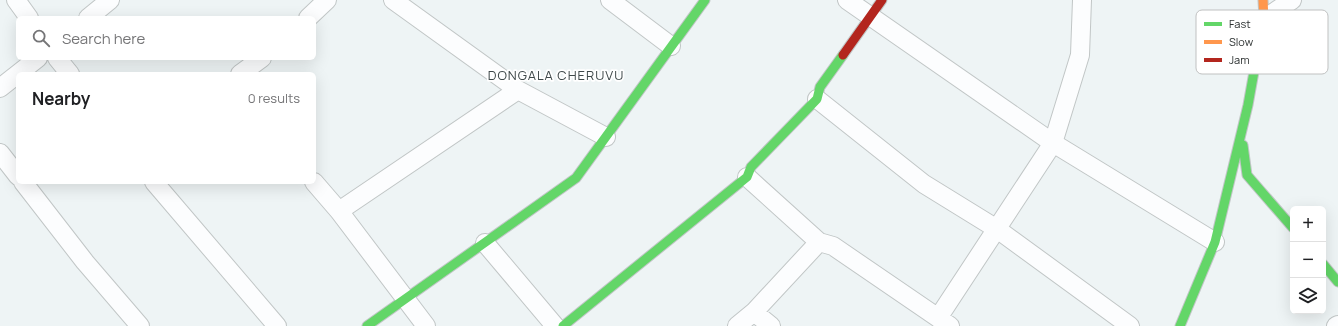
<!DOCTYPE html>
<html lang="en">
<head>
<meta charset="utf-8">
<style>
	:root { --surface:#fff; --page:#f2f2f2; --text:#202124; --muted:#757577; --line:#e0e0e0 }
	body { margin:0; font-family:Manrope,sans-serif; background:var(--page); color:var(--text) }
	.controls { position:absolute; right:12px; bottom:12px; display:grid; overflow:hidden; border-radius:6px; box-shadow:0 4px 16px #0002 }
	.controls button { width:36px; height:36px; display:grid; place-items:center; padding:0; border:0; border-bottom:1px solid var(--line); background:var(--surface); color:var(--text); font:20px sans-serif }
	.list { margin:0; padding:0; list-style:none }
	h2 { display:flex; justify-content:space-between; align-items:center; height:52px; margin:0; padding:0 16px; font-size:17px }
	h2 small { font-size:13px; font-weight:400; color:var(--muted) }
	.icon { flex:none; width:22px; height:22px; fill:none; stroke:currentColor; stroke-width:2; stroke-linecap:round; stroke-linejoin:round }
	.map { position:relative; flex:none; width:1338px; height:326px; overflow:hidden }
	.search { position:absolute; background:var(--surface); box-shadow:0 4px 16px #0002; left:16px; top:16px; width:300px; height:44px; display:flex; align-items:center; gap:10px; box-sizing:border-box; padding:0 14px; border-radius:6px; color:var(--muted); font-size:15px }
	.panel { position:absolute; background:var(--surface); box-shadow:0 4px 16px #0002; left:16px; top:72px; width:300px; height:112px; border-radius:6px }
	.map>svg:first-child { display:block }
</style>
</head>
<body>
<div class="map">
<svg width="1338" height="326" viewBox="0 0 1338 326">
	<rect width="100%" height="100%" fill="#eef4f5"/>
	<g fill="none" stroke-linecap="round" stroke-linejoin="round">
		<defs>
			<path id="street" d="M16 0 29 18
				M610 0 671 46
				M847 0 1053 143 1215 242
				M88 18 110 0
				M308 18 327 0
				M1264 19 1292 0
				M57 58 70 74
				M240 74 262 58
				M0 88 38 58
				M518 90 606 137
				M817 99 924 184 997 229 1130 326
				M0 153 18 176
				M747 177 819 242 833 246 950 326
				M23 182 85 262 140 326
				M154 182 277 326
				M314 182 339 211 426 326
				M339 211 518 90 393 0
				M485 243 555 326
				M754 312 771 326
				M938 318 1053 143 1080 55 1082 0
				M737 326 754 312 819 242
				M1336 326 1338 325"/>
			<path id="fast" d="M1243 145 1247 175 1293 228
				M1323 264 1338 282
				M367 326 576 178 705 0
				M563 326 747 177 751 167 817 99 820 87 843 55
				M1180 326 1215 242 1248 105 1257 55"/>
			<path id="slow" d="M1257 55 1264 19 1263 0"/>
			<path id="jam" d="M843 55 882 0"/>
		</defs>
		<use href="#street" stroke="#c1c6c6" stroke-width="20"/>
		<use href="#fast" stroke="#c1c6c6" stroke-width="11"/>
		<use href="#slow" stroke="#c1c6c6" stroke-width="11"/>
		<use href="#jam" stroke="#c1c6c6" stroke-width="11"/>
		<use href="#street" stroke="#fcfdfe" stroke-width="18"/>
		<use href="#fast" stroke="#63d668" stroke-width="9"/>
		<use href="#slow" stroke="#ff974d" stroke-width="9"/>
		<use href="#jam" stroke="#b3261e" stroke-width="9"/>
	</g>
	<g text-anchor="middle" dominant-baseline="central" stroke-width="3.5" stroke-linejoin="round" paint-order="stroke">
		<g font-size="13" letter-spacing="1" fill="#3e4849" stroke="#fff">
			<text x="556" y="75">DONGALA CHERUVU</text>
		</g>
	</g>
	<rect x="1196" y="10" width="132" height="64" rx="6" fill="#fff" stroke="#c0c1c1" stroke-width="1"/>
	<rect x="1204" y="22" width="18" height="4" fill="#63d668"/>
	<rect x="1204" y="40" width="18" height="4" fill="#ff974d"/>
	<rect x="1204" y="58" width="18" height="4" fill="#b3261e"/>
	<g font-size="11" fill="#2c3131">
		<text x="1229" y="28">Fast</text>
		<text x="1229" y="46">Slow</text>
		<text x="1229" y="64">Jam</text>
	</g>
</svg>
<div class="controls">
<button>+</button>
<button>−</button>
<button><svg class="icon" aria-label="layers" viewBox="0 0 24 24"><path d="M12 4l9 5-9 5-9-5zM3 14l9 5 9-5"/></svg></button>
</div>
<div class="search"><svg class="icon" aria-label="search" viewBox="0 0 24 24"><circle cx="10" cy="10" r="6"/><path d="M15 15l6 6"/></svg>Search here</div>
<section class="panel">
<h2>Nearby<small>0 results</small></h2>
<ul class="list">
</ul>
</section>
</div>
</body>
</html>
